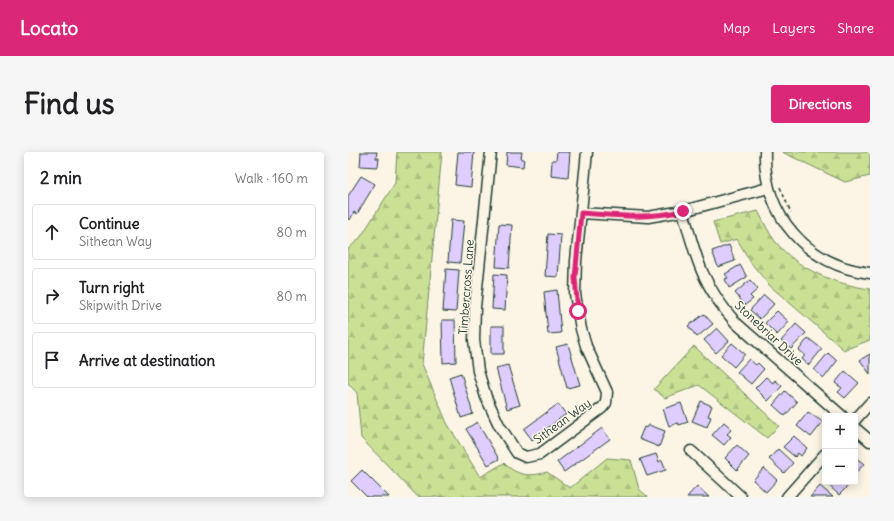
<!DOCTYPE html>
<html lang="en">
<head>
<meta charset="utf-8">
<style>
	:root { --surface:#fff; --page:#f6f6f6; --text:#202124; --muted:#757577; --line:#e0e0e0; --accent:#db2777 }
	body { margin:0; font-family:Delius,sans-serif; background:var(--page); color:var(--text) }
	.controls { position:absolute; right:12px; bottom:12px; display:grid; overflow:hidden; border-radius:4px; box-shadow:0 2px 10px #0003 }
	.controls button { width:36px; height:36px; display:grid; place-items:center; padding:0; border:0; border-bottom:1px solid var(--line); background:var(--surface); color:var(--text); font:20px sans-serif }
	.stop { position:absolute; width:12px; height:12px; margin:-9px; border:3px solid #db2777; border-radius:50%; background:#fff }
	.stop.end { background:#db2777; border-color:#fff; box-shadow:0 1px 4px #0008 }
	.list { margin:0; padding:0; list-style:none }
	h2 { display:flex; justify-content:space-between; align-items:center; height:52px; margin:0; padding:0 16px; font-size:17px }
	h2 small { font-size:13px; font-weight:400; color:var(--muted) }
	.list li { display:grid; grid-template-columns:26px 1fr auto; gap:12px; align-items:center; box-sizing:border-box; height:56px; margin:0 8px 8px; padding:0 8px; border:1px solid var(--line); border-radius:4px }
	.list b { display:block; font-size:15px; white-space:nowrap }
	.list p { margin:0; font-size:13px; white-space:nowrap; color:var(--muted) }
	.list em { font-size:13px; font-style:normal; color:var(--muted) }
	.icon { flex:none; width:22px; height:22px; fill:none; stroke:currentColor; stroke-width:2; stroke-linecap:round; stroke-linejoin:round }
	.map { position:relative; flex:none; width:522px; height:345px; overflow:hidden; border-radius:4px }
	header { display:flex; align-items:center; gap:24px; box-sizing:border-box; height:56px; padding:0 20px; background:var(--accent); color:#fff }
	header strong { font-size:19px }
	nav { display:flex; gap:22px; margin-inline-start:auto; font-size:14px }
	.intro { display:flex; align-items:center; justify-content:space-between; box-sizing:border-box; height:96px; padding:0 24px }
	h1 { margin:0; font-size:28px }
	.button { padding:10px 18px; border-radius:4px; background:var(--accent); color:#fff; font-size:14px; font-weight:700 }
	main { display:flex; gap:24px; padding:0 24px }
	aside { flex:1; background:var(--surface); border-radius:4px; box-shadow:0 2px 10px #0003 }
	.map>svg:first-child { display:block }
</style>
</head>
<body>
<header>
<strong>Locato</strong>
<nav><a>Map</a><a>Layers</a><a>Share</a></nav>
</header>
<div class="intro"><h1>Find us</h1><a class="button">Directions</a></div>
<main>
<aside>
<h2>2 min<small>Walk · 160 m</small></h2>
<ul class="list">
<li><svg class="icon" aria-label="ahead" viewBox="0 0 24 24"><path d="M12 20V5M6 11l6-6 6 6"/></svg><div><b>Continue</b><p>Sithean Way</p></div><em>80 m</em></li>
<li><svg class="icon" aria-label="right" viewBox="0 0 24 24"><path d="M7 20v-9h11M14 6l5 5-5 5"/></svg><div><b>Turn right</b><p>Skipwith Drive</p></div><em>80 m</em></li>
<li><svg class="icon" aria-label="arrive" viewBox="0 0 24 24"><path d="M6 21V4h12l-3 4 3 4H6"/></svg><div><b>Arrive at destination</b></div></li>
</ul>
</aside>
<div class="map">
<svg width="522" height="345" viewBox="0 0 522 345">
	<defs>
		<pattern id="forest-firs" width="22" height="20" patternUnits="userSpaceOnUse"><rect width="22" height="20" fill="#cae095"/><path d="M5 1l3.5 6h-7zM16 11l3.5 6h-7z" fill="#adc181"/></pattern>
	</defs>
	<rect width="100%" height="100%" fill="#fcf5e5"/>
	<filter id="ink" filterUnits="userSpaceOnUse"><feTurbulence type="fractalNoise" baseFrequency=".025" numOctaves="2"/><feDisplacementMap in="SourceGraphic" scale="8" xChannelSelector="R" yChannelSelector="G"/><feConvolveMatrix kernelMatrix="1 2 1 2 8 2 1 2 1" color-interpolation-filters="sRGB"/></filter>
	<g filter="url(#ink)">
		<path fill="url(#forest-firs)" stroke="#748e64" d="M49 0H94L74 212 99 271 132 325 156 311C169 324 182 325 199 320L222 336 259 306 283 308 291 337 300 345H70L13 286 9 241 0 231V97L12 86 47 31Z
			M434 0H522V24L497 30Z
			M410 59C415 68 420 80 427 89 450 118 487 132 522 137V188L496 198 421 133 403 111 389 87 372 92 365 70Z
			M346 194 431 274 419 286 351 233 317 246 306 237Z"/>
		<path fill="#decdfe" stroke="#1f3d34" d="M13 0H29L28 6H31L30 15 12 14Z
			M110 0H126L123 35 107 33Z
			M159 0H174L173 7H176L175 15 158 13Z
			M209 0H222L220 26 203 24 204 8H208Z
			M13 24 27 32 9 62 6 60 2 68 0 67V44Z
			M103 68 116 69 112 111 100 110Z
			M151 72 164 73 161 116 148 115Z
			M200 82 213 83 210 125 197 124Z
			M381 93 387 109 370 115 364 99Z
			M392 113 399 125 381 136 377 127 380 126 377 122Z
			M98 117 111 118 108 160 95 159Z
			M146 122 159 123 157 158 144 157Z
			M402 128 410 137 402 144 405 147 397 153 387 141Z
			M209 138 213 181 200 182 196 140Z
			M416 143 426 152 412 167 402 158Z
			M429 159 441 170 429 183 417 171Z
			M356 162 365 172 349 185 340 174Z
			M94 168H107L108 210 95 211Z
			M448 172 458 181 443 197 433 189Z
			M143 174H156V202H143Z
			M369 176 381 189 368 201 356 188Z
			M460 186 474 197 461 213 454 207 457 203 451 198Z
			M384 191 397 202 386 215 373 203Z
			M220 192 232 233 219 236 208 195Z
			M480 201 489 209 476 226 466 218Z
			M522 202V222L512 208Z
			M401 207 408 213 410 211 416 217 403 232 389 220Z
			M160 213 172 253 159 257 148 216Z
			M497 219 511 231 497 246 490 240 494 236 487 231Z
			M113 221 125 262 113 266 101 225Z
			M418 225 425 231 427 228 434 234 420 249 407 236Z
			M437 239 449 250 437 264 425 253Z
			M353 249 364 254 360 264 363 265 359 275 344 269Z
			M333 251 340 270 331 273 330 271 321 274 315 257Z
			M210 252 218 262 184 288 176 277Z
			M460 260 475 270 463 285 449 274Z
			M129 270 151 307 140 313 118 277Z
			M376 270 384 277 379 282 383 285 376 293 364 283Z
			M301 273 317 279 311 295 291 287 296 275 299 276Z
			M254 276 262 287 216 320 209 310Z
			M446 284 459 296 453 304 450 301 447 305 435 295Z
			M389 293 401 304 389 318 377 306Z
			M430 297 445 311 436 321 421 307Z
			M308 302 311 310 314 308 318 318 299 324 292 307Z
			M507 305 516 312 507 322Z
			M416 316 429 328 418 340 405 328Z
			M14 318 41 345H19L3 329Z
			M477 326V330H496L500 334 491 343 475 328Z
			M349 334 361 345H339Z
			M472 334 485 345H462Z"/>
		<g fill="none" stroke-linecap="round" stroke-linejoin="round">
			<defs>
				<path id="street" d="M143 0 127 155 126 188 130 219 138 245 151 273 169 301 178 305 192 302 254 256 258 251 259 240 238 194 233 177 227 142 228 109 239 0
					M417 0C415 63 460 114 522 121
					M335 59C348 106 354 133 388 171L494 264
					M233 61 300 65 335 59 420 36
					M507 268 522 251
					M507 276 522 289
					M343 299 393 345
					M439 345 477 302"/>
			</defs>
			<use href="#street" stroke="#1f3d34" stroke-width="13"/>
			<path stroke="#1f3d34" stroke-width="1.5" stroke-dasharray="4 3" stroke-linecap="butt" d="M432 35 443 61"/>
			<use href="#street" stroke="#fcf5e5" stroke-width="10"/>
		</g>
	</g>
	<g fill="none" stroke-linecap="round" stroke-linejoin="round" filter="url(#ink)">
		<path stroke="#db2777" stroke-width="5" d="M230 159 227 126 233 61C272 64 297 67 335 59"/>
	</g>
	<g text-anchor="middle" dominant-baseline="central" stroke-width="3" stroke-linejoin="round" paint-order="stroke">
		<g font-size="12" fill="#1f3d34" stroke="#fcf5e5">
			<text transform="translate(118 135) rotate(-86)">Timbercross Lane</text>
			<text transform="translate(421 181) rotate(43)">Stonebriar Drive</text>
			<text transform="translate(214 269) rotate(-36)">Sithean Way</text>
		</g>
	</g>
</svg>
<div class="controls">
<button>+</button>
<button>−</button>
</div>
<div class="stop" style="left:230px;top:159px"></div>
<div class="stop end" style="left:335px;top:59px"></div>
</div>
</main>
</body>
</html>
